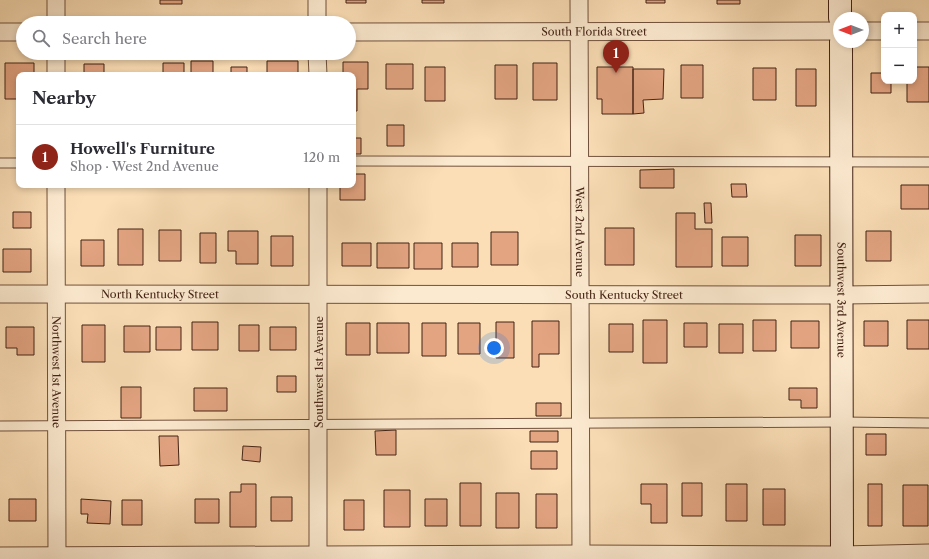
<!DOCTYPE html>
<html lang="en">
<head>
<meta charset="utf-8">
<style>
	:root { --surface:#fff; --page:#f2f2f3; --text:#2b2b33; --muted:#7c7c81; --line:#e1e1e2; --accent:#8f2418 }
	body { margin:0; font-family:"Libre Caslon Text",serif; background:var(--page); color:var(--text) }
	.controls { position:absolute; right:12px; top:12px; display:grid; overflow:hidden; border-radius:8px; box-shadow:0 2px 6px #0003 }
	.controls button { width:36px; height:36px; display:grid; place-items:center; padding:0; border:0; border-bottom:1px solid var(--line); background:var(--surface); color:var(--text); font:20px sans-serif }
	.compass { position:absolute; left:833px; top:12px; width:36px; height:36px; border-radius:50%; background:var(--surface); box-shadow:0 2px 6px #0003; rotate:270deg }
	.you { position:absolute; left:494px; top:348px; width:14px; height:14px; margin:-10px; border:3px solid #fff; border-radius:50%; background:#1a73e8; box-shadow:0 0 0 6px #1a73e833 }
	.badge { display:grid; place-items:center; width:26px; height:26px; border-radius:50%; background:var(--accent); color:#fff; font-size:13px; font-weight:700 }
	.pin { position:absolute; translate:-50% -33px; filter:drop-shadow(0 1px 2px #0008) }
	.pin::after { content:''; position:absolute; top:21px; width:14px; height:12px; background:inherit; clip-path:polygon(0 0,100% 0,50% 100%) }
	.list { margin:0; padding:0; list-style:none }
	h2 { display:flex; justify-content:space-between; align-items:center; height:52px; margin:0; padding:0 16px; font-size:17px }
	h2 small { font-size:13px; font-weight:400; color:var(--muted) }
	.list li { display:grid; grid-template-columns:26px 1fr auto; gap:12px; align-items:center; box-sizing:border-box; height:64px; padding:0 16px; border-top:1px solid var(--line) }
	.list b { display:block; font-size:15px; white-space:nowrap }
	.list p { margin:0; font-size:13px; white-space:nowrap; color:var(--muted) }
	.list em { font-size:13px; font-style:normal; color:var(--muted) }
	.icon { flex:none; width:22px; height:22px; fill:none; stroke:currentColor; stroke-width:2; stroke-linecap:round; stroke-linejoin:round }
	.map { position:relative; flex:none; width:929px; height:559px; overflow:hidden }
	.search { position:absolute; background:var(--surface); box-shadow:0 2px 6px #0003; left:16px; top:16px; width:340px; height:44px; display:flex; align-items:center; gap:10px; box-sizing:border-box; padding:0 14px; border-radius:22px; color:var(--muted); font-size:15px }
	.panel { position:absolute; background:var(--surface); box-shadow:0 2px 6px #0003; left:16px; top:72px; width:340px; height:116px; border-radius:8px }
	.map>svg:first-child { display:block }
</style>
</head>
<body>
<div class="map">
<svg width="929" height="559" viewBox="0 0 929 559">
	<rect width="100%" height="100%" fill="#fbdeb6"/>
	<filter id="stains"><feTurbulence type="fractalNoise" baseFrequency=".005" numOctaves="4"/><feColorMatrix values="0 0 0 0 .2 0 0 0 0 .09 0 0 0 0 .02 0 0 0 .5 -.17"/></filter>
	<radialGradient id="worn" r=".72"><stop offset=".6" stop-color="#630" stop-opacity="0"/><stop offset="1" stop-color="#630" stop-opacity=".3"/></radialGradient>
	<path fill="#e3a482" stroke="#432214" d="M160 0H182V4H160Z
		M346 0H366V3H346Z
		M422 0H444V3H422Z
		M646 0H665V3H646Z
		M717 0H740V4H717Z
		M191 61H213V75H191Z
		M267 61H298V75H267Z
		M343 62H368V89H357V111H353V75H343Z
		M5 63H34V75H19V99H5Z
		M163 63H184V75H163Z
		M533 63H557V100H533Z
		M84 64H104V75H84Z
		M386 64H413V89H386Z
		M495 65H517V99H495Z
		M681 65H703V98H681Z
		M231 67H247V75H231Z
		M425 67H445V101H425Z
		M597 67H633V114H602V99H597Z
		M914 67H929V102H907V81H914Z
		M753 68H776V100H753Z
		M633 69H664L663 99 643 100 644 113 633 114Z
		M796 69H816V106H796Z
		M871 73H884V81H891V93H871Z
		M387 125H404V146H387Z
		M353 138H361V154H353Z
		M674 169V188H640V170Z
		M353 174H365V200H340V185H353Z
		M731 184H746L747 197H732Z
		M901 185H929V209H901Z
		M704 203H711L712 223H705Z
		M13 212H31V228H13Z
		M676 213H695V229H712V267H676Z
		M605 228H634V265H605Z
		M118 229H143V265H118Z
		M159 230H181V261H159Z
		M228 231H258V264H236V251H228Z
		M866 231H891V261H866Z
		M491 232H518V265H491Z
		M200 233H216V263H200Z
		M795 235H821V266H795Z
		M271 236H293V266H271Z
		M722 237H748V266H722Z
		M81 240H104V266H81Z
		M342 243H371V266H342Z
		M377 243H409V268H377Z
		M414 243H442V269H414Z
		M452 243H478V267H452Z
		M3 249H31V272H3Z
		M643 320H667V363H643Z
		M753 320H776V351H753Z
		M907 320H929V349H907Z
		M532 321H559V354H539V367H532Z
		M791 321H819V348H791Z
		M864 321H888V346H864Z
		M192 322H218V350H192Z
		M496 322H514V358H496Z
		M346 323H370V355H346Z
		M377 323H409V353H377Z
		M422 323H446V356H422Z
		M458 323H480V354H458Z
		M684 323H707V347H684Z
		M609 324H633V352H609Z
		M719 324H743V353H719Z
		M82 325H105V362H82Z
		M239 325H259V351H239Z
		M124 326H150V352H124Z
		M6 327H34V355H17V348H6Z
		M156 327H181V350H156Z
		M270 327H296V350H270Z
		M277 376H296V392H277Z
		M121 387H141V418H121Z
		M194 388H227V411H194Z
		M789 388H817V408H801V400H789Z
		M536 403H561V416H536Z
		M396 430V455H376L375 431Z
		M530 431H558V442H530Z
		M866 434H886V455H866Z
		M159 436H178L179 465 160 466Z
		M243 446 261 447 260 462 242 460Z
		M531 451H557V469H531Z
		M460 483H481V526H460Z
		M682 483H702V516H682Z
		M241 484H256V527H230V492H241Z
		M641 484H667V523H651V504H641Z
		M726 484H747V521H726Z
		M868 484H882V526H868Z
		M903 485H928V526H903Z
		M763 489H785V525H763Z
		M384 490H410V527H384Z
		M496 493H519V528H496Z
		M536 494H557V528H536Z
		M271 497H292V521H271Z
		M9 499H36V521H9Z
		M81 499 111 501 110 524 87 523 88 514H81Z
		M195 499H219V523H195Z
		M425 499H447V526H425Z
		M122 500H142V525H122Z
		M344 500H364V530H344Z"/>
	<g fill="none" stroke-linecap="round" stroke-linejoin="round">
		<defs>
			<path id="lane" d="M353 161 929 162
				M0 163H19
				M0 426 842 422 929 423"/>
			<g id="street">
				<path d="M56 0V23"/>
				<path id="s1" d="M579 0 581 559"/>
				<path d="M317 23V0"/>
				<path d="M863 31H884"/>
				<path d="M914 31H929"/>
				<path d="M0 32H23"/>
				<path id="s2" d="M349 32 839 31"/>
				<path d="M56 53V75"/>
				<path d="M317 53 318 75"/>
				<path id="s3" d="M56 185 57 559"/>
				<path id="s4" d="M0 294 841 295 929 294"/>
				<path d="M0 556 581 554 842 555 929 553"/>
				<path d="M318 559V185"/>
			</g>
			<g id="secondary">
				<path d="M840 0V18"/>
				<path id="s5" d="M841 42 842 559"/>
			</g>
		</defs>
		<use href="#lane" stroke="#71513c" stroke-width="11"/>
		<use href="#street" stroke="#71513c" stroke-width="19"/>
		<use href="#secondary" stroke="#432214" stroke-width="24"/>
		<use href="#lane" stroke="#fcead0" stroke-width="9"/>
		<use href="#street" stroke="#fcead0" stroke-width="17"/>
		<use href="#secondary" stroke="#fcead0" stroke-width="22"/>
	</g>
	<g text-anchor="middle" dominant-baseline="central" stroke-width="3" stroke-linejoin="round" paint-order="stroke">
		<g font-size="11" fill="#432214" stroke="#fcead0">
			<text stroke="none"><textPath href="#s2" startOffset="245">South Florida Street</textPath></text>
			<text stroke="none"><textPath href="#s1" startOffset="232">West 2nd Avenue</textPath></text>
			<text stroke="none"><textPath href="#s4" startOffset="160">North Kentucky Street</textPath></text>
			<text stroke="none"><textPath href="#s4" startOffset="624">South Kentucky Street</textPath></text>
			<text stroke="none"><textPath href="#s5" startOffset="258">Southwest 3rd Avenue</textPath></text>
			<text stroke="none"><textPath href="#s3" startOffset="187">Northwest 1st Avenue</textPath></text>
			<text transform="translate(319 372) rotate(-90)">Southwest 1st Avenue</text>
		</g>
	</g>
	<rect width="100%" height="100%" filter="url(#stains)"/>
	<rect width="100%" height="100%" fill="url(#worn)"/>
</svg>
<div class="controls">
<button>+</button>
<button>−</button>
</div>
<svg class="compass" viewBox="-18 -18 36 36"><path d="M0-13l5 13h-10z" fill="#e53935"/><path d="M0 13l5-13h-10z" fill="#7c7c81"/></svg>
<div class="you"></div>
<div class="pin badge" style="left:616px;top:73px">1</div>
<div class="search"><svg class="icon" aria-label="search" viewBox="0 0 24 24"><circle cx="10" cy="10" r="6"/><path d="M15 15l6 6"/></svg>Search here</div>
<section class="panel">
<h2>Nearby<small></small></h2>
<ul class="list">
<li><span class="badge">1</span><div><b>Howell's Furniture</b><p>Shop · West 2nd Avenue</p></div><em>120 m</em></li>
</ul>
</section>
</div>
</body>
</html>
